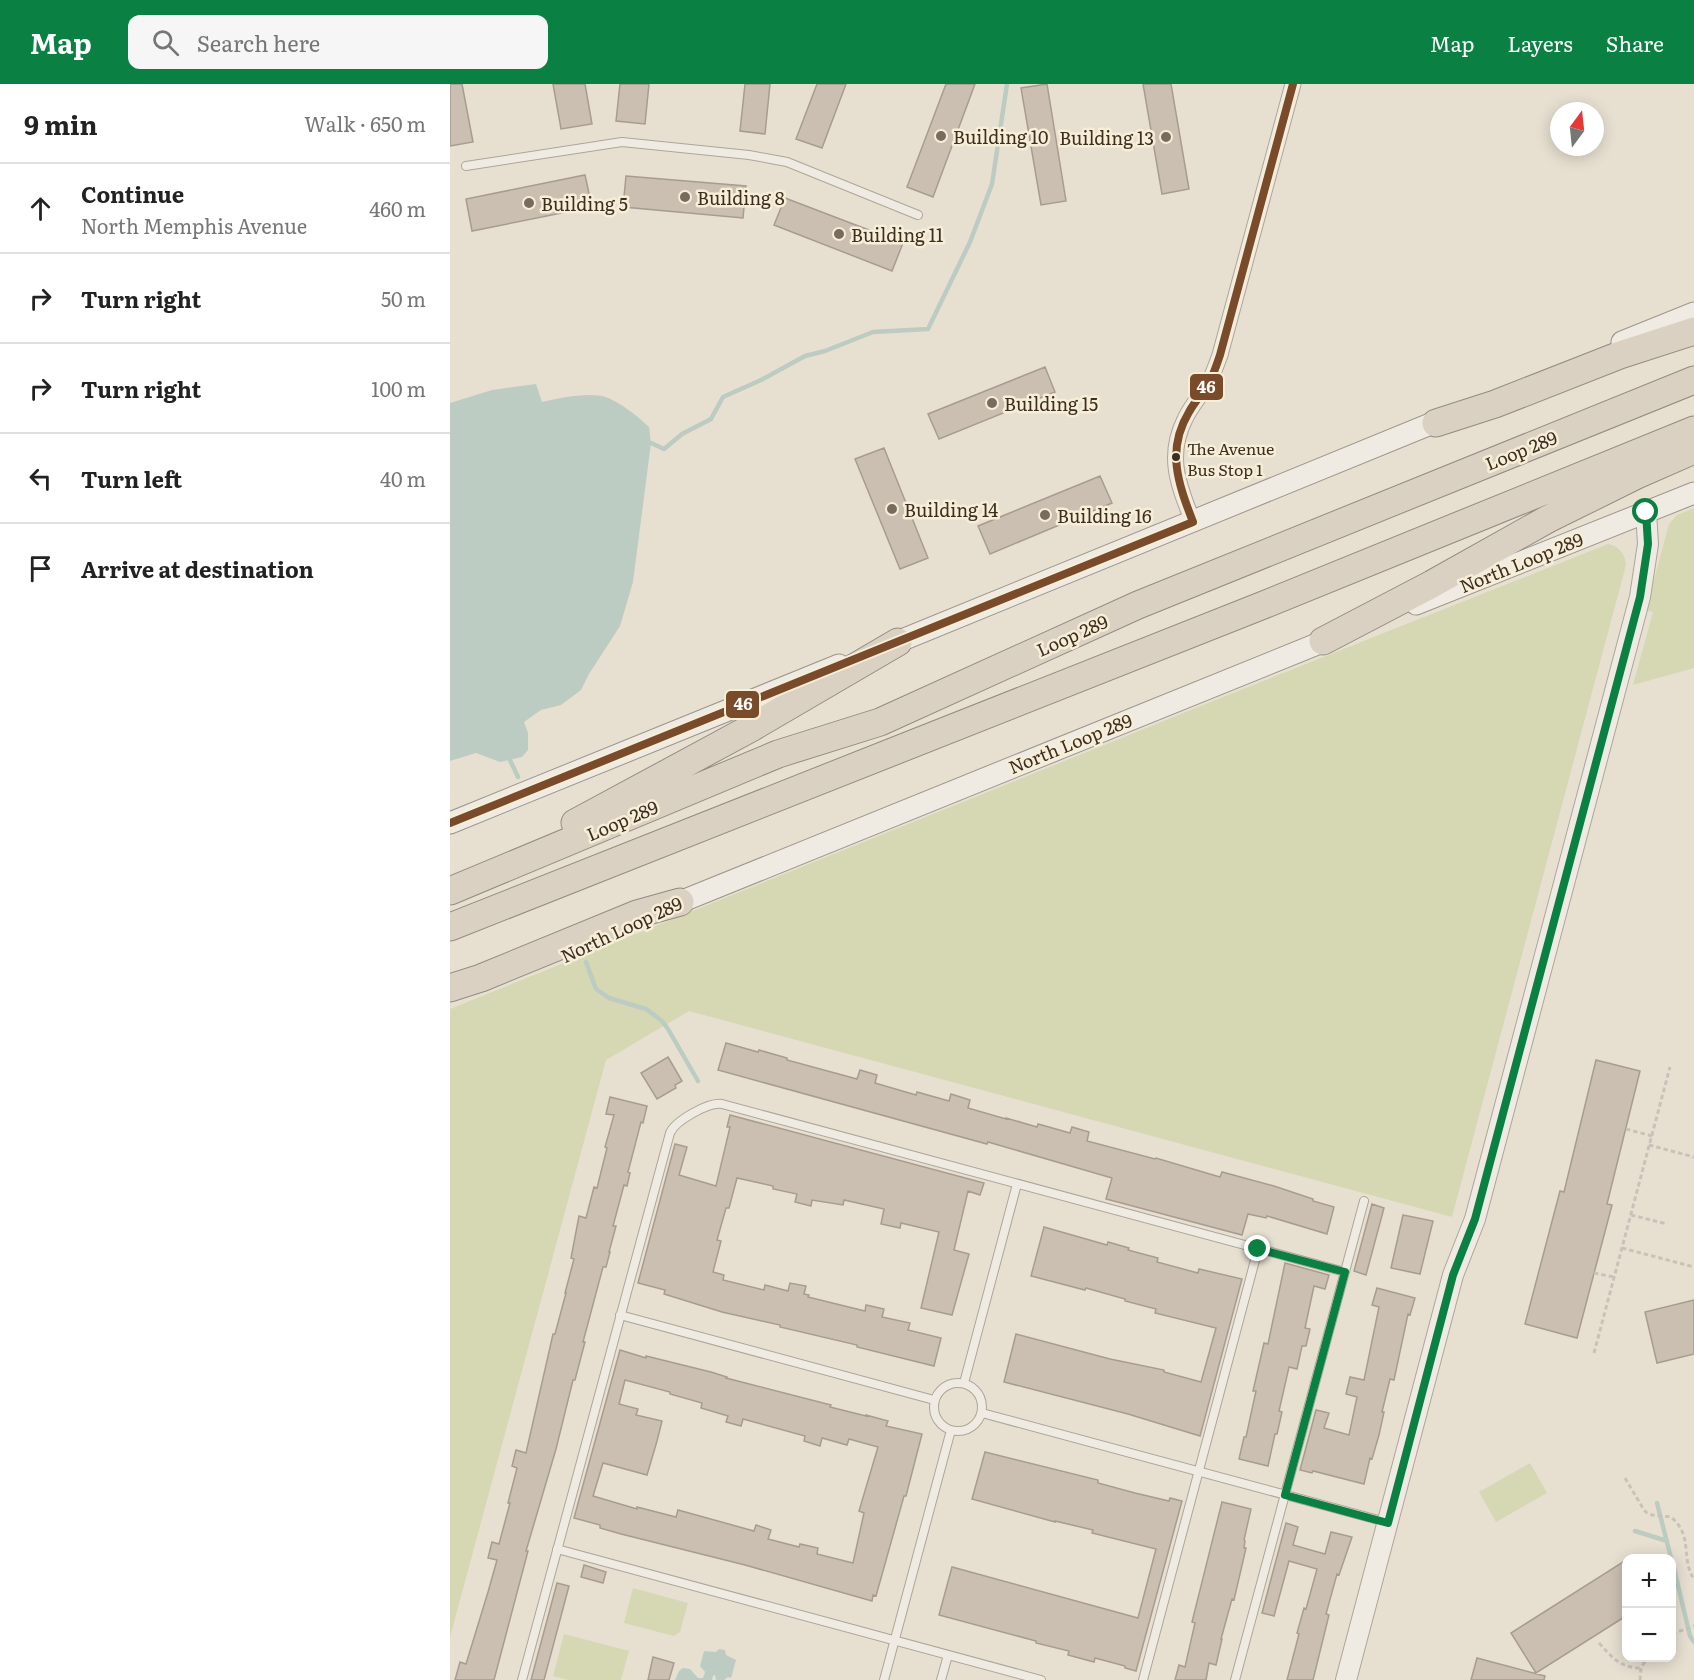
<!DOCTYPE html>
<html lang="en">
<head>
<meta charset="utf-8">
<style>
	:root { --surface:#fff; --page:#f6f6f6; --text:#222; --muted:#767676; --line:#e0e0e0; --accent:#0b8043 }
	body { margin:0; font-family:Literata,serif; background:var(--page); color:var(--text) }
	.controls { position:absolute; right:18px; bottom:18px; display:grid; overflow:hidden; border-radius:12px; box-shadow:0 3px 15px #0003 }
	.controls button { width:54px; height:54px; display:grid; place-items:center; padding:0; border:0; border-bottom:2px solid var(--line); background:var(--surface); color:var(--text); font:30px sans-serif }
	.compass { position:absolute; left:1100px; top:18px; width:54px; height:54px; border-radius:50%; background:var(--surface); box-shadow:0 3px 15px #0003; rotate:15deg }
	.stop { position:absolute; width:18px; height:18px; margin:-14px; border:4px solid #0b8043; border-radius:50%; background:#fff }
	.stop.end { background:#0b8043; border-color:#fff; box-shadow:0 2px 6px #0008 }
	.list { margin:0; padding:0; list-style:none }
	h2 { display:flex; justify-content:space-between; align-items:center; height:78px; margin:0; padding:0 24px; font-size:26px }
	h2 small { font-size:20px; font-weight:400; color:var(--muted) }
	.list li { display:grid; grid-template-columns:39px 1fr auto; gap:18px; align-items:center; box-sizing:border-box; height:90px; padding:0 24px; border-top:2px solid var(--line) }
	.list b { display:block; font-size:22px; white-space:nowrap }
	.list p { margin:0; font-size:20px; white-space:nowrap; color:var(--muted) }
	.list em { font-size:20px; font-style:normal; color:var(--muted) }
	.icon { flex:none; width:33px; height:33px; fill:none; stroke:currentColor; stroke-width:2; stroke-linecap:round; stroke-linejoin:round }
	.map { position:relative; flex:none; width:1244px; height:1596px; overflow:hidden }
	header { display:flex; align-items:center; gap:36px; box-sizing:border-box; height:84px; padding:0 30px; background:var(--accent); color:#fff }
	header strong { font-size:28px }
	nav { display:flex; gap:33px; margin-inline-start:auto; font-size:21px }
	.search { width:420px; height:54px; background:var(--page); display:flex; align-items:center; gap:15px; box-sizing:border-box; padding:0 21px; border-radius:12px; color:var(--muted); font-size:22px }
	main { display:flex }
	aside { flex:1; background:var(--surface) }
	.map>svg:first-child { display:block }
</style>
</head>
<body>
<header>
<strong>Map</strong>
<div class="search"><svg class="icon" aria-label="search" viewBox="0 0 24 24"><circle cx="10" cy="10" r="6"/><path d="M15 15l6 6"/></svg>Search here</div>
<nav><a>Map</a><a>Layers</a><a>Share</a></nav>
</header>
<main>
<aside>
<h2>9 min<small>Walk · 650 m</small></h2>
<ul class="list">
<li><svg class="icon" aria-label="ahead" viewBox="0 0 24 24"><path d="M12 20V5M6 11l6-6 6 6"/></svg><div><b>Continue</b><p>North Memphis Avenue</p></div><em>460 m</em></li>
<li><svg class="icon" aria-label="right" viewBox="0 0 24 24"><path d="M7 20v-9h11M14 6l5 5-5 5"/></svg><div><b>Turn right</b></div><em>50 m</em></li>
<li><svg class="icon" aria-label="right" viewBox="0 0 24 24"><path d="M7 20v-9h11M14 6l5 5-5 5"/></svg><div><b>Turn right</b></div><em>100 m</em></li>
<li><svg class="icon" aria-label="left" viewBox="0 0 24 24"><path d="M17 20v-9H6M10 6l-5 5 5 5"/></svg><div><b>Turn left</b></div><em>40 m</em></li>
<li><svg class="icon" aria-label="arrive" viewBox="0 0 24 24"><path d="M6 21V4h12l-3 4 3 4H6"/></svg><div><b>Arrive at destination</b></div></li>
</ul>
</aside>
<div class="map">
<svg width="1244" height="1596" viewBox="0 0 1244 1596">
	<rect width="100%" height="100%" fill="#e7e0d1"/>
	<path fill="#d6d7b3" d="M1244 424V584L1183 601 1203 528 1196 526 1219 440 1227 431Z
		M1158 460C1169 462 1175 470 1176 481L1002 1133 239 927 156 976 0 1553V925L783 609Z
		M1080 1379 1097 1409 1046 1438 1029 1408Z
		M183 1504 238 1519 230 1548 224 1552 174 1539Z
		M114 1550 179 1567 171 1596H119L103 1592Z"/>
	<path fill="#bcccc2" d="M86 300 92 318C111 314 132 309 152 312 166 315 189 333 199 343L201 359 183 498 170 542 139 590 131 606 111 621 91 626 74 638 78 649V666L72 673 50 678 26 669 0 677V319L42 306Z
		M269 1565 275 1566 276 1571 286 1576 281 1594 278 1593 274 1596H266L265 1591 263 1592 262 1596H225L229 1587 233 1584 240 1585 248 1594H253L255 1588 250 1582 254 1567 266 1568Z"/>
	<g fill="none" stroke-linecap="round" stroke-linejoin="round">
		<path stroke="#bcccc2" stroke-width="4.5" d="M201 359 214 365 232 350 261 335 273 313 311 296 355 272 375 267 423 248 478 245 520 158 542 100 557 0
			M60 676 68 693
			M136 878 146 905 159 914 196 925 212 937 218 945 248 997
			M1207 1419 1221 1474
			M1185 1447 1217 1457
			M1222 1476 1240 1552 1244 1558"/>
	</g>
	<path fill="#cbbfb2" stroke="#a89c90" stroke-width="1.5" fill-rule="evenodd" d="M0 0H12L23 58 0 62Z
		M103 0H135L142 40 111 45Z
		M170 0H199L195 40 166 37Z
		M295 0H320L315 50 290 47Z
		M367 0H396L372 64 346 55Z
		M496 0H525L483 113 457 103Z
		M597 0 616 117 591 121 571 4Z
		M693 0H721L739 105 712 110Z
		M135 91 142 123 22 147 16 115Z
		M176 92 296 102 293 134 173 123Z
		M335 114 453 159 442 187 324 141Z
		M595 283 605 308 489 355 478 330Z
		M434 364 478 474 450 485 405 375Z
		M650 392 662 419 540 470 528 442Z
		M276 959 308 968 309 966 337 974V976L407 995 410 986 427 991 425 999 466 1011 467 1008 499 1017 501 1010 520 1016 518 1024 556 1035V1034L587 1043 588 1040 620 1049 622 1043 639 1048 637 1057 705 1075 706 1074 770 1093 772 1088 824 1102 863 1115V1117L884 1123 877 1150 817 1132 816 1134 798 1130 792 1151 656 1115 662 1094 538 1058 537 1060 268 986Z
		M218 973 232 997 225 1001 226 1004 207 1015 191 989Z
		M1146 976 1190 987 1157 1120 1162 1121 1127 1254 1075 1240 1110 1107 1114 1108Z
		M160 1013 197 1022 193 1039 191 1038 178 1088 180 1089 177 1102 174 1101 163 1142H166L159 1168H160L156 1183H153L133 1258H135L131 1273 125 1296H123L106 1365 76 1467H78L44 1596H5L10 1578 16 1580 38 1508 47 1476 38 1474 42 1458 49 1460 60 1419H58L67 1384 62 1382 66 1366 76 1369 101 1259 103 1250H105L116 1209H115L124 1175 121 1174 129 1132 136 1134 144 1103 147 1104 157 1064 155 1063 164 1031 156 1030Z
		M280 1031 534 1099 530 1111 518 1107 504 1166 519 1170 502 1231 471 1224 489 1148 451 1139 450 1144 431 1140 434 1125 394 1116 393 1121 362 1116 361 1122 345 1118 347 1110 323 1105V1102L287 1094 279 1124H276L267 1156 271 1157 263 1188 274 1191 273 1196 314 1206 315 1201 338 1207 340 1199 356 1202 354 1210 359 1211 358 1213 415 1227 416 1221 434 1225 432 1233 460 1239 458 1246 491 1254 484 1282 407 1263V1261L330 1243V1241L272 1228 214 1210 215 1206 188 1199 225 1060 237 1063 229 1091 266 1102 280 1043H277Z
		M922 1120 934 1124 916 1191 904 1187Z
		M953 1131 983 1137 970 1190 941 1184Z
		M594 1143 657 1161 658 1158 679 1164 678 1166 708 1174 707 1178 748 1189 749 1185 792 1195 750 1352 678 1330 554 1298 566 1250 660 1275 714 1286V1288L751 1298 766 1244 705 1229 706 1225 675 1217V1215L636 1204 635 1206 581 1192Z
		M835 1179 879 1191 875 1205 864 1202 855 1244 860 1245 856 1262H852L847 1285 839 1283 829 1327 832 1328 827 1350H825L818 1382 789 1375 794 1353H796L806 1307H803L814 1259 818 1260Z
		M927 1204 965 1214 960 1231 958 1230 944 1296 940 1295 932 1328H934L929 1351 922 1375 920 1374 914 1400 863 1387 862 1389 850 1386 866 1326 879 1329 874 1344 899 1351 907 1313 896 1310 900 1293 914 1296 929 1223 922 1221Z
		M1244 1216V1270L1207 1279 1195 1228Z
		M170 1266 196 1274V1272L261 1288 277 1293 276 1294 381 1321 380 1323 416 1332V1331L438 1337 436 1342 472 1350 456 1412H454L426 1512 423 1511 422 1517 295 1481 171 1450 150 1444V1441L124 1434ZM175 1296 220 1308V1310L252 1319 251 1324 278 1332 276 1338 291 1342 293 1335 355 1352 354 1357 370 1362 372 1354 397 1361 399 1355 428 1363 409 1427 414 1429 403 1479 367 1470 368 1464 350 1460 349 1463 318 1455 321 1446 306 1441 304 1447 228 1426 226 1433 187 1423V1425L143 1412 153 1379 197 1391 207 1357 212 1337 186 1331 188 1325 169 1320Z
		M535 1368 648 1396V1399L685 1409 719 1417 720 1414 732 1417 686 1587 675 1584V1582L645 1574 644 1578 618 1571 619 1567 586 1559V1557L489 1531 502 1483 688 1534 706 1465 642 1449 643 1446 605 1437V1438L522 1415Z
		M772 1418 801 1425 794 1456 795 1457 794 1464H796L784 1516 782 1515 771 1555H772L766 1581 759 1579 756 1596H725L729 1581 735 1583 745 1539 742 1538Z
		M836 1439 848 1443 843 1461 875 1470 881 1448 902 1453 889 1491 887 1490 876 1530 879 1531 863 1596H837L849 1550 847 1549 854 1524 856 1525 867 1485 839 1477 824 1532 812 1529Z
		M1176 1476V1532L1086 1589 1061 1549Z
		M134 1481 156 1488 153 1499 131 1493Z
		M107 1499 119 1502 94 1596H81Z
		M203 1573 224 1579 219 1596H198Z
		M1027 1574 1095 1592 1094 1596H1021Z"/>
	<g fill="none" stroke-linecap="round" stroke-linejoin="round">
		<defs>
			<path id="service" d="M16 82 172 58 299 71 337 78 468 131
				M170 1231 484 1316
				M484 1323a24 24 0 1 1 48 0a24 24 0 1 1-48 0Z
				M514 1299 567 1100
				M532 1329 936 1438
				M107 1465 591 1596
				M72 1596 220 1049C225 1037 258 1018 272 1020L895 1188
				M434 1596 501 1346
				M491 1596 498 1571
				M693 1596 808 1165
				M785 1596 914 1117"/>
			<path id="minor" d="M743 438C729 402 716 373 735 335 741 322 752 310 760 296 764 288 767 279 770 271L843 0"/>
			<path id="tertiary" d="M896 1596 1003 1191 1025 1135 1190 513 1198 460 1196 428"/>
			<path id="secondary" d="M1172 258 1244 229
				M966 520 1244 409
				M435 563 1000 332
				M0 739 389 581
				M218 824 230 818 887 552"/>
			<path id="motorway" d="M986 339 1045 320 1170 271 1244 247
				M873 557 982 500 1098 435 1187 391 1244 366
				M125 739 301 644 448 558
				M0 807 328 670 430 638 688 521 1244 296
				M0 843 811 522 1244 346
				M0 904 31 894 187 830 230 818"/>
		</defs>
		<use href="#service" stroke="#ada599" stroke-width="10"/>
		<use href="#minor" stroke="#ada599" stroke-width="17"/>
		<use href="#tertiary" stroke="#ada599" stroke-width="22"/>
		<use href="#secondary" stroke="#9c958a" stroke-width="23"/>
		<use href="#motorway" stroke="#928b80" stroke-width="29"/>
		<path stroke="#c8c2b9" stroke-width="3" stroke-dasharray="4.5 3" stroke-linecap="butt" d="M1176 1045 1202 1052
			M1199 1061 1244 1073
			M1181 1131 1217 1140
			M1172 1164 1244 1183
			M1144 1189 1164 1193
			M1144 1269 1220 983
			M1175 1394 1194 1426 1197 1429 1202 1431 1221 1433C1244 1452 1230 1474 1244 1495
			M1222 1550 1244 1542
			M1149 1559C1162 1573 1170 1584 1191 1584
			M1190 1596 1191 1584 1197 1574"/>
		<use href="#service" stroke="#efebe3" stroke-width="8"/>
		<use href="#minor" stroke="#efebe3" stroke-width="15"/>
		<use href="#tertiary" stroke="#efebe3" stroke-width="20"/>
		<use href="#secondary" stroke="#efebe3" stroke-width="21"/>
		<use href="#motorway" stroke="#dad1c2" stroke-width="27"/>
		<defs>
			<path id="bus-1" d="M0 739 743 438C728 399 716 366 739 328 745 317 754 308 760 297 764 289 767 280 770 271L843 0"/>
		</defs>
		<use href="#bus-1" stroke="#f7eed8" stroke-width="12"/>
		<use href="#bus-1" stroke="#7a4b2a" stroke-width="8"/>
	</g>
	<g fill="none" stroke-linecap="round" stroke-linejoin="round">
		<path stroke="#0b8043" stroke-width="8" d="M808 1165 895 1188 835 1411 938 1439 1003 1191 1025 1135 1190 513 1198 460 1196 428"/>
	</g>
	<g fill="#786c5e" stroke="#f7eed8" stroke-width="2">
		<circle cx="491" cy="52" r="6"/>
		<circle cx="716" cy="53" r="6"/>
		<circle cx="235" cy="113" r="6"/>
		<circle cx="79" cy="119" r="6"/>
		<circle cx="389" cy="150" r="6"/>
		<circle cx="542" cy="319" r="6"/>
		<circle cx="442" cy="425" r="6"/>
		<circle cx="595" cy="431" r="6"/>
	</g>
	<circle fill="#3d2e20" stroke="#f7eed8" stroke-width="2" cx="726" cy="373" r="5"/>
	<g text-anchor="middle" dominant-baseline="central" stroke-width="5" stroke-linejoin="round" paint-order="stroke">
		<g font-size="16" fill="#3d2e20" stroke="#f7eed8" text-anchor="start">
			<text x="737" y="364">The Avenue<tspan x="737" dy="21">Bus Stop 1</tspan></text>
		</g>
		<g font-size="18" fill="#3d2e20" stroke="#f7eed8" text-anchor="start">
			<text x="503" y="52">Building 10</text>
			<text x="704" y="53" text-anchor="end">Building 13</text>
			<text x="247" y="113">Building 8</text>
			<text x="91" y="119">Building 5</text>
			<text x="401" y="150">Building 11</text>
			<text x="554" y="319">Building 15</text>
			<text x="454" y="425">Building 14</text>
			<text x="607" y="431">Building 16</text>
		</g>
		<g font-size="18" fill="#3d2e20" stroke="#f7eed8">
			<text transform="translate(1071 366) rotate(-22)">Loop 289</text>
			<text transform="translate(1071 478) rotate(-22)">North Loop 289</text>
			<text transform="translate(622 551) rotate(-24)">Loop 289</text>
			<text transform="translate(620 659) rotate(-22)">North Loop 289</text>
			<text transform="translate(172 736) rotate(-23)">Loop 289</text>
			<text transform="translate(171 845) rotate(-25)">North Loop 289</text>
		</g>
	</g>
	<g stroke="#f7eed8" stroke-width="2">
		<rect x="739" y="289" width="35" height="28" rx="6" fill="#7a4b2a"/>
		<rect x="275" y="606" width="35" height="29" rx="6" fill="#7a4b2a"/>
	</g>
	<g font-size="16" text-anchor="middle" font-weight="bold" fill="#fff">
		<text x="756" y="309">46</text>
		<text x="293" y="626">46</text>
	</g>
</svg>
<div class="controls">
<button>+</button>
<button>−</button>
</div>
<svg class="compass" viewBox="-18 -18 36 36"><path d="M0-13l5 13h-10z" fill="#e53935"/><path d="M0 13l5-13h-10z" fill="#767676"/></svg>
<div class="stop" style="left:1196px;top:428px"></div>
<div class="stop end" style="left:808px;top:1165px"></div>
</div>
</main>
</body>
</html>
